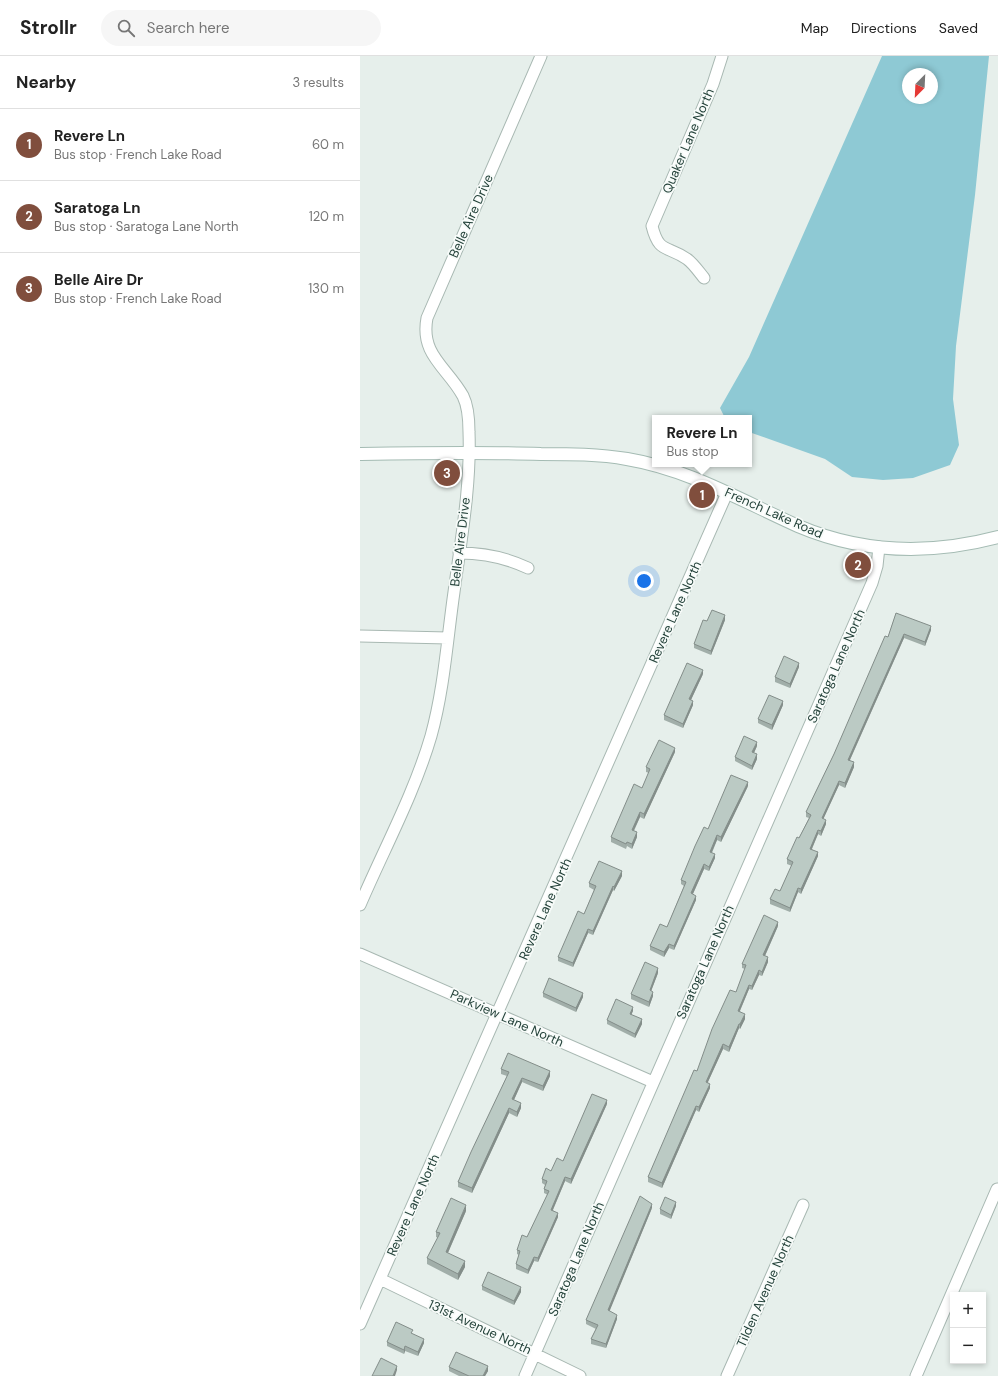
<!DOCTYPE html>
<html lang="en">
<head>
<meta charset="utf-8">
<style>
	:root { --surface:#fff; --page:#f6f6f6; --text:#222; --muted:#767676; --line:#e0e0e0; --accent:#804e3d }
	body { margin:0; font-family:"DM Sans",sans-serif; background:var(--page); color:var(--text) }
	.controls { position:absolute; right:12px; bottom:12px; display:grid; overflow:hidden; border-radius:0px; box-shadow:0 2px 6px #0003 }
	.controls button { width:36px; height:36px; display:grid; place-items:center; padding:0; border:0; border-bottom:1px solid var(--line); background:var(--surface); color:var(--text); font:20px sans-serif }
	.compass { position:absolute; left:542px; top:12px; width:36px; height:36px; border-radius:50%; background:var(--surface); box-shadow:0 2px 6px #0003; rotate:204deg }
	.you { position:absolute; left:284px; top:525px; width:14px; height:14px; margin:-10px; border:3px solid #fff; border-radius:50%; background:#1a73e8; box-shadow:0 0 0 6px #1a73e833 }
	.badge { display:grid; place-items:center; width:26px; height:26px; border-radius:50%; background:var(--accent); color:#fff; font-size:13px; font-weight:700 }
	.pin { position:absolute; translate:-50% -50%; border:2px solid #fff; box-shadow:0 1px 4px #0006 }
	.popup { position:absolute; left:292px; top:359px; width:100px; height:52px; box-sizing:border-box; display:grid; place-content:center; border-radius:0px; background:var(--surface); filter:drop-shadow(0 1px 3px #0005); font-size:13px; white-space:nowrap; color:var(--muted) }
	.popup b { font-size:15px; color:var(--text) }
	.popup::after { content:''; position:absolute; left:50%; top:100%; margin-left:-8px; border:8px solid transparent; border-top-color:var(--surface) }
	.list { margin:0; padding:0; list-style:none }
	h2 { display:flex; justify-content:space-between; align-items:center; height:52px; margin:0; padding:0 16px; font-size:17px }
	h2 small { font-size:13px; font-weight:400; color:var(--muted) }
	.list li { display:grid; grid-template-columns:26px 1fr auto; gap:12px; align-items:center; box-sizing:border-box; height:72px; padding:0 16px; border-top:1px solid var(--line) }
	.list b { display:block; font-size:15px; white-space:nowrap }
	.list p { margin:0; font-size:13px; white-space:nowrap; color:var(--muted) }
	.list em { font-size:13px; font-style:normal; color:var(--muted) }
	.icon { flex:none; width:22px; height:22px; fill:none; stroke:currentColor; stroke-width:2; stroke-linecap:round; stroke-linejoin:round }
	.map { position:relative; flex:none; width:638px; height:1320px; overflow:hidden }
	header { display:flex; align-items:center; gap:24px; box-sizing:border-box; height:56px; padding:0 20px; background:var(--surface); border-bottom:1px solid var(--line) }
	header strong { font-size:19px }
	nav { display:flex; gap:22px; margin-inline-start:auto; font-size:14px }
	.search { width:280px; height:36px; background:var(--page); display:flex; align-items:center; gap:10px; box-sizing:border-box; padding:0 14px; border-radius:22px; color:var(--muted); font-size:15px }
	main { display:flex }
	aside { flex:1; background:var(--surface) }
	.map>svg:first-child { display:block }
</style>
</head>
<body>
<header>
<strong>Strollr</strong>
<div class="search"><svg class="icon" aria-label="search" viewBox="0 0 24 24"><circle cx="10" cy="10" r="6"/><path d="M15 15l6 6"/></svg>Search here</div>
<nav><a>Map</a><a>Directions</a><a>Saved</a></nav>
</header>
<main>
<aside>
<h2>Nearby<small>3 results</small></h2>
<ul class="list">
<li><span class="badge">1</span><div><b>Revere Ln</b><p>Bus stop · French Lake Road</p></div><em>60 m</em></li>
<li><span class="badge">2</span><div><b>Saratoga Ln</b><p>Bus stop · Saratoga Lane North</p></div><em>120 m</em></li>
<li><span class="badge">3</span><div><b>Belle Aire Dr</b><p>Bus stop · French Lake Road</p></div><em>130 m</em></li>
</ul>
</aside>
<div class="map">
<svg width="638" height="1320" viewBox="0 0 638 1320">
	<rect width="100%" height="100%" fill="#e6efeb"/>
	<path fill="#8ec9d4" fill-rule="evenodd" d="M522 0H629L615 139 596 290 593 343 599 389 590 409 553 422 523 424 492 421 465 403 389 376V362H365L360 352 389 301ZM548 18H572V42H548Z"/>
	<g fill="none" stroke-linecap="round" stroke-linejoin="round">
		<defs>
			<path id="street" d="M344 222C339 216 333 207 327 203 307 189 299 198 292 170L353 28 362 0
				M99 497C122 497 147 502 168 512
				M0 580 88 582
				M0 849C24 793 54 738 71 680 84 633 87 585 94 536 101 484 111 429 109 376 109 365 108 350 103 340 87 311 60 299 67 262L181 0
				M0 898 293 1026
				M20 1223 220 1320
				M0 1268 367 437
				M165 1320 512 527 517 510 519 491
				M367 1320 443 1149
				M556 1320 637 1133"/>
			<path id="secondary" d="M0 398C61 397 121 396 181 398 210 398 239 398 267 403 328 413 382 445 438 470 504 498 570 499 638 481"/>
		</defs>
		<use href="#street" stroke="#a8b8b2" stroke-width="13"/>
		<use href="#secondary" stroke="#a4bbb3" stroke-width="14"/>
		<use href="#street" stroke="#fff" stroke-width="11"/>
		<use href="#secondary" stroke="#fff" stroke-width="12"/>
	</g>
	<path fill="#a1aea9" d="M536 557 571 574 565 590 544 582 490 704 494 711 485 732 479 729 463 763 466 768 461 780 458 778 452 793 458 800 441 838 438 836 430 856 410 848V843L420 835 432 810 427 808V803L439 782 449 762 446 761V756L474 698 528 581Z
		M365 564 351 599 334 592V588L347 565Z
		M439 611 430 632 415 626V621Z
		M343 618 331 644 333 649 323 672 304 664V659Z
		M423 649 412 674 398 667V663Z
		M397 690 394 697 397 703 392 714 375 705V701Z
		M315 696 284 763 280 761 274 775 277 781 272 793 267 790 266 793 251 786V781L282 732 289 717 286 716V711Z
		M388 730 361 786 357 784 352 797 355 802 349 815 344 813 333 838 336 844 314 894 309 892 304 901 290 894V890L307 871 324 830 321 828V824L348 773Z
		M262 820 254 835 253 834 233 879 228 877 213 911 198 905V901L224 858 234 834 229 831V827Z
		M418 870 405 900 408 906 402 920 399 919 392 934 389 933 380 955 385 963 380 973 379 972 369 996 363 993 348 1026 350 1032 339 1056 336 1054 302 1132 288 1126V1121L337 1015 376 936 385 913 382 912V908Z
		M298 917 291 935 293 940 289 951 271 943V938Z
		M183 937 223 941 216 956 183 941Z
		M273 955 271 958 282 968 275 982 247 968V964Z
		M141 1013 190 1020 183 1035 162 1026 154 1044 161 1052 157 1061 149 1057 112 1137 98 1131V1126L147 1020 141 1018Z
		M247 1048 211 1128 205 1125 193 1154 198 1161 178 1206 174 1205 168 1218 156 1213V1208L159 1199 157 1198V1194L167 1181 188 1139 184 1137V1133L185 1129 182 1127V1123L203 1105Z
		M316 1150 311 1163 300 1158V1153Z
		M292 1152 249 1255 257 1263 246 1292 231 1288V1283L236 1273 226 1268V1264Z
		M106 1155 88 1197 105 1211 98 1224 67 1208V1202L78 1182 76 1181V1176Z
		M122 1230 161 1236 154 1249 122 1234Z
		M53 1278 64 1287 58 1300 45 1295 44 1298 27 1290V1286Z
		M89 1311 128 1315 125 1320H99L89 1315Z"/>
	<path fill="#838d89" d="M365 559V564L351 599V595Z
		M571 570V574L565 590V586Z
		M544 578V582L488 708V704Z
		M439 607V611L430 632V628Z
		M343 614V618L329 648V643Z
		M333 645V649L323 672V668Z
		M423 645V649L412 674V669Z
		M397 686V690L392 701V696Z
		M315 692V696L284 763V758Z
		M397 698V703L392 714V710Z
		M494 706V711L485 732V727Z
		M479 725V729L462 766V762Z
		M388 726V730L361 786V781Z
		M280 756V761L272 778V774Z
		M466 764V768L461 780V775Z
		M458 774V778L450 797V793Z
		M277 776V781L272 793V788Z
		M357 779V784L350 800V796Z
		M458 796V800L441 838V833Z
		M355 798V802L349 815V811Z
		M344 808V813L331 842V837Z
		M262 815V820L254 835V831Z
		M253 830V834L233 879V875Z
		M438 832V836L430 856V852Z
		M336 840V844L314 894V890Z
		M418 866V870L403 904V899Z
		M228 873V877L213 911V907Z
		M309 888V892L304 901V896Z
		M408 901V906L402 920V916Z
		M298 912V917L290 938V934Z
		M399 914V919L392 934V930Z
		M389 929V933L378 959V955Z
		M293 936V940L289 951V946Z
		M223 937V941L216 956V952Z
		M273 951V955L270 962V958Z
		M385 958V963L380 973V968Z
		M282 963V968L275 982V978Z
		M379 968V972L369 996V991Z
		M363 988V993L346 1030V1026Z
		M190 1015V1020L183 1035V1030Z
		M162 1022V1026L152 1048V1043Z
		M350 1028V1032L339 1056V1051Z
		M247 1044V1048L211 1128V1123Z
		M161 1047V1052L157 1061V1056Z
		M336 1050V1054L302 1132V1127Z
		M149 1052V1057L112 1137V1132Z
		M205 1121V1125L191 1158V1154Z
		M316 1146V1150L311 1163V1159Z
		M292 1148V1152L248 1259V1254Z
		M106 1149V1155L86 1201V1196Z
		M198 1157V1161L178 1206V1202Z
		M174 1201V1205L168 1218V1214Z
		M105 1205V1211L98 1224V1218Z
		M161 1231V1236L154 1249V1245Z
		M257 1259V1263L246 1292V1288Z
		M64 1283V1287L58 1300V1296Z
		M45 1290V1295L44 1298V1294Z
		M37 1310V1314L35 1320H33Z
		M128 1310V1315L125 1320H123Z"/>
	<path fill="#bbcac4" stroke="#838d89" d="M352 554 365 559 351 595 334 588 343 564 347 565Z
		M536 557 571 570 565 586 544 578 488 704 494 706 485 727 479 725 462 762 466 764 461 775 458 774 450 793 458 796 441 833 438 832 430 852 410 843 415 833 420 835 433 806 427 803 437 781 439 782 451 759 446 756 474 698 525 580 528 581Z
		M424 600 439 607 430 628 415 621Z
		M327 607 343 614 329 643 333 645 323 668 304 659Z
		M409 639 423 645 412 669 398 663Z
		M384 680 397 686 392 696 397 698 392 710 375 701Z
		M299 684 315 692 284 758 280 756 272 774 277 776 272 788 267 786 266 788 251 781 274 728 282 732 290 713 286 711Z
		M371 719 388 726 361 781 357 779 350 796 355 798 349 811 344 808 331 837 336 840 314 890 309 888 304 896 290 890 300 868 307 871 326 826 321 824 335 790 344 771 348 773Z
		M239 805 262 815 254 831 253 830 233 875 228 873 213 907 198 901 218 855 224 858 236 830 229 827Z
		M404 859 418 866 403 899 408 901 402 916 399 914 392 930 389 929 378 955 385 958 380 968H379L369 991 363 988 346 1026 350 1028 339 1051 336 1050 302 1127 288 1121 334 1014 337 1015 352 973 370 934 376 936 386 909 382 908Z
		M285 906 298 912 290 934 293 936 289 946 271 938Z
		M189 922 223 937 216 952 183 937Z
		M256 943 273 951 270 958 282 963 275 978 247 964Z
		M148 997 190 1015 183 1030 162 1022 152 1043 161 1047 157 1056 149 1052 112 1132 98 1126 111 1096 149 1016 141 1013Z
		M232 1038 247 1044 211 1123 205 1121 191 1154 198 1157 178 1202 174 1201 168 1214 156 1208 160 1195 157 1194 162 1179 167 1181 189 1135 184 1133 187 1125 182 1123 186 1112 191 1115 197 1102 203 1105Z
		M280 1140 292 1148 248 1254 257 1259 246 1288 231 1283 238 1269 226 1264Z
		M305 1141 316 1146 311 1159 300 1153Z
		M91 1142 106 1149 86 1196 105 1205 98 1218 67 1202 80 1177 76 1176Z
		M128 1216 161 1231 154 1245 122 1230Z
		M36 1266 53 1274 51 1277 64 1283 58 1296 45 1290 44 1294 27 1286Z
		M96 1296 128 1310 123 1320H109L89 1311Z
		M21 1302 37 1310 33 1320H12Z"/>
	<g text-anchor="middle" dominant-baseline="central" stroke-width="3.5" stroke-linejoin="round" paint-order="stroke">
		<g font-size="13" fill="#24423a" stroke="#f7fbf9">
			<text transform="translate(328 85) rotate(-67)">Quaker Lane North</text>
			<text transform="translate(111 160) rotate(-66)">Belle Aire Drive</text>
			<text transform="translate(414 457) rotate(24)">French Lake Road</text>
			<text transform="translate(100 486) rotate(-83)">Belle Aire Drive</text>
			<text transform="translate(315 556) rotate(-66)">Revere Lane North</text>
			<text transform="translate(476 610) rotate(-66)">Saratoga Lane North</text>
			<text transform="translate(185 853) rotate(-66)">Revere Lane North</text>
			<text transform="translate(345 906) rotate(-66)">Saratoga Lane North</text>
			<text transform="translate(147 962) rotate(24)">Parkview Lane North</text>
			<text transform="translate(53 1149) rotate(-66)">Revere Lane North</text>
			<text transform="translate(216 1203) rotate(-67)">Saratoga Lane North</text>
			<text transform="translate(405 1235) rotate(-66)">Tilden Avenue North</text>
			<text transform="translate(120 1271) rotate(25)">131st Avenue North</text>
		</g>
	</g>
</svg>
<div class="controls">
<button>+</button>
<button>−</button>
</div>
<svg class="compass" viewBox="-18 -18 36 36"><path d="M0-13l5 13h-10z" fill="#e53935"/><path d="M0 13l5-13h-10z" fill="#767676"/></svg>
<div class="you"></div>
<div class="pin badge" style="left:342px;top:439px">1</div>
<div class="popup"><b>Revere Ln</b>Bus stop</div>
<div class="pin badge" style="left:498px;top:509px">2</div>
<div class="pin badge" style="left:87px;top:417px">3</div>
</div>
</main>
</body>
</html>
